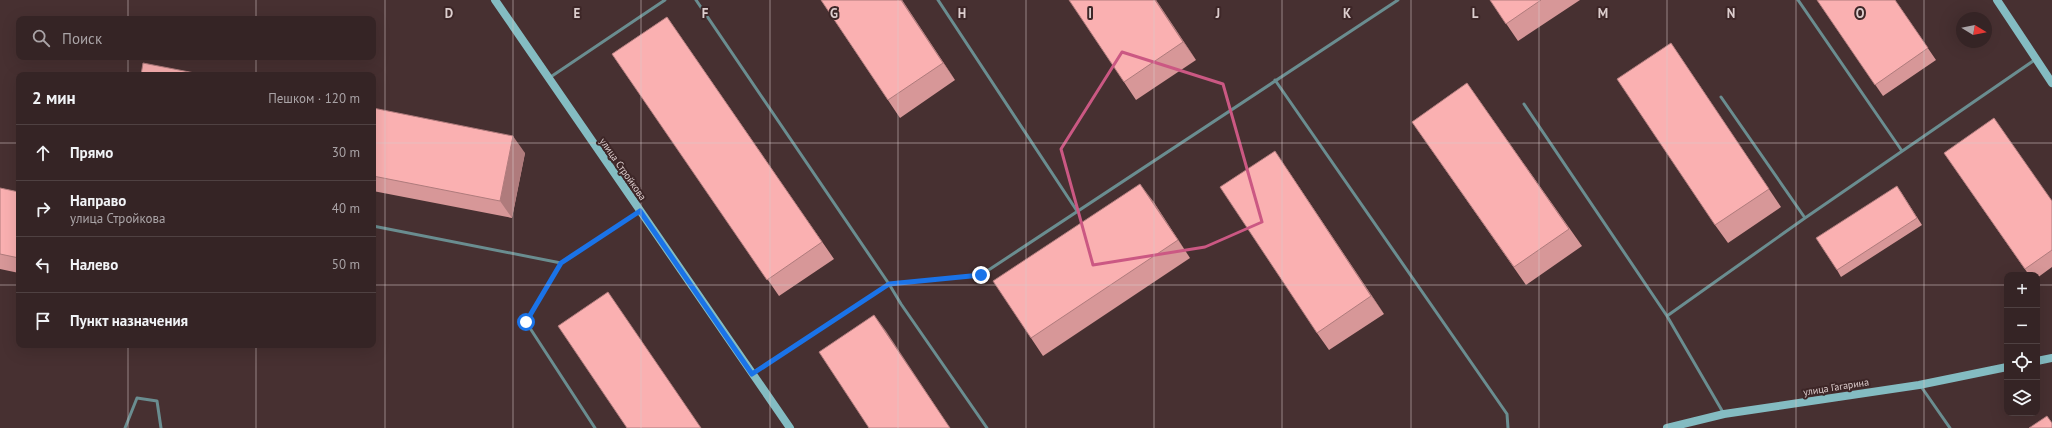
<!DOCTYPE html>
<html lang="ru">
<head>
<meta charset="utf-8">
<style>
	:root { --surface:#352425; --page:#403032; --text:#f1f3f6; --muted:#aaa4a7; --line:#4f4142 }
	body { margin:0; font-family:"PT Sans",sans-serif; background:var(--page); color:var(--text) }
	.controls { position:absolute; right:12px; bottom:12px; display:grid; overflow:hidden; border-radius:8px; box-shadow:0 4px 16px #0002 }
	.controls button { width:36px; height:36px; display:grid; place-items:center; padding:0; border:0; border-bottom:1px solid var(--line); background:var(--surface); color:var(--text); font:20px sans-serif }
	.compass { position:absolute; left:1956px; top:12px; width:36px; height:36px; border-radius:50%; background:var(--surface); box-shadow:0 4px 16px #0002; rotate:100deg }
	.stop { position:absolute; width:12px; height:12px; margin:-9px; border:3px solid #1a73e8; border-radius:50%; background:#fff }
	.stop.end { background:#1a73e8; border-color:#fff; box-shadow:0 1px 4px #0008 }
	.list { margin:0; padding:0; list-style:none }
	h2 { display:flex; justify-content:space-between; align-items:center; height:52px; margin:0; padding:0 16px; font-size:17px }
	h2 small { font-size:13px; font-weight:400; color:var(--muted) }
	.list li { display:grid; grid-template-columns:26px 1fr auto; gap:12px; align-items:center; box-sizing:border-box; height:56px; padding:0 16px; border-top:1px solid var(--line) }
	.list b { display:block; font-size:15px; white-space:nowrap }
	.list p { margin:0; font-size:13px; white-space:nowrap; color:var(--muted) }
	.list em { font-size:13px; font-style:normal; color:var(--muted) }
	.icon { flex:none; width:22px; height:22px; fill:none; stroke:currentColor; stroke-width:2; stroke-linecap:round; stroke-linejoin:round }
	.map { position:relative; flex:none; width:2052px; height:428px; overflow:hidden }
	.search { position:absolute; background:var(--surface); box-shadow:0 4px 16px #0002; left:16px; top:16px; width:360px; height:44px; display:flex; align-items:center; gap:10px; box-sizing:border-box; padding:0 14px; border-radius:8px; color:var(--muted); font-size:15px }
	.panel { position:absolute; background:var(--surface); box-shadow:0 4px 16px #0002; left:16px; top:72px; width:360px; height:276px; border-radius:8px }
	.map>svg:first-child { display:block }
</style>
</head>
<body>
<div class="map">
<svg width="2052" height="428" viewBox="0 0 2052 428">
	<rect width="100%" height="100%" fill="#473031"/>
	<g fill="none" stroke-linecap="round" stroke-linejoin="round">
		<path stroke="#6a8d90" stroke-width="3" d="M696 0 889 284 901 304 987 428
			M938 0 1077 211
			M1798 0 1902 151
			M549 78 665 0
			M1275 80 1507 414 1508 428
			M1721 97 1805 218 1667 316 1724 414
			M1524 104 1667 316
			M1805 218 2036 59
			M373 226 561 263
			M753 373 889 284 981 275 1398 0
			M1920 385 1950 428
			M125 428 137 398 157 401 161 428
			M595 428 526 322 561 263 640 211"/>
		<path stroke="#84bcc2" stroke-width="8" d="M495 0 790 428
			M1997 0 2052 83
			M2037 361 2052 358
			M1667 428 1724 414 1919 385 2007 367"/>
	</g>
	<path fill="#d79798" d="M821 0H902L955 80 900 118Z
		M1156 0 1196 60 1136 100 1124 82Z
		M1490 0H1580L1518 41Z
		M1817 0H1895L1936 60 1883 96Z
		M667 17 834 259 779 296 612 54Z
		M1671 43 1781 207 1728 243 1715 225Z
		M1467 83 1582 246 1526 285 1412 122Z
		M373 108 525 153 512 218 373 191Z
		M1944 153 2052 201V267L2037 278V275H2029Z
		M1287 169 1384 314 1329 350 1317 333Z
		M0 188 19 192V273L0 269Z
		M1901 192 1922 225 1841 277 1837 270Z
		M1153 201 1190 258 1043 356 1031 338Z"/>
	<path fill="#af7b7c" d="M901 0H902L955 80 943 63Z
		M1155 0H1156L1196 60 1183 42Z
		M1671 43 1683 61 1781 207 1769 189Z
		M513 136 525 153 512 218 500 201Z
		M1275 151 1287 169 1384 314 1371 296Z
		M1140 184 1153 201 1190 258 1178 240Z
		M874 315 886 331 950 428Z"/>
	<path fill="#fab0b1" stroke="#af7b7c" d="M821 0H901L943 63 888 100Z
		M1069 0H1155L1183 42 1124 82Z
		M1490 0H1541L1506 24Z
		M1817 0H1895L1928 48 1875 85Z
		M667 17 822 242 767 280 612 54Z
		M1671 43 1769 189 1715 225 1617 79Z
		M143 63 205 75H141Z
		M1467 83 1569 229 1514 267 1412 122Z
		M373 108 513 136 500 201 373 176Z
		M1994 118 2052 201V250L2025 269 1944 153Z
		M1275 151 1371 296 1317 333 1220 187Z
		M1140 184 1178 240 1031 338 993 281Z
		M1897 186 1917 218 1837 270 1816 238Z
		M0 188 19 192V258L0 254Z
		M608 292 701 428H627L558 326Z
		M874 315 950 428H869L819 352Z
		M2047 416 2052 423V428H2029Z"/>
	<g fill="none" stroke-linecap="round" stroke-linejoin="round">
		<path stroke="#1a73e8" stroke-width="5" d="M526 322 561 263 640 211 752 374 889 284 981 275"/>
	</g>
	<path fill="none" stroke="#cb5883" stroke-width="3" stroke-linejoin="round" d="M1122 52 1223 84 1262 222 1205 247 1093 265 1061 149Z"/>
	<path fill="none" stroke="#ddcece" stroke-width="1" stroke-opacity="0.55" d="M128 0V19M256 0V19M385 0V428M513 0V428M641 0V428M770 0V428M898 0V428M1026 0V428M1154 0V428M1282 0V428M1411 0V428M1539 0V428M1667 0V428M1796 0V428M1924 0V428M128 57V75M256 57V75M0 143H19M373 143H2052M0 285H19M373 285H2007M2037 285H2052M128 345V428M256 345V428"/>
	<g text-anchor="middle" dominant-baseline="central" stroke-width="4" stroke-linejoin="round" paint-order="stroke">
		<g font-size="10" fill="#ddcece" stroke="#3d2627">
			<text transform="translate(623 169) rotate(55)">улица Стройкова</text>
			<text transform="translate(1836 387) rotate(-9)">улица Гагарина</text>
		</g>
	</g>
	<g font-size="13" text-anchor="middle" font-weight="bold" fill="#ddcece" stroke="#3d2627" stroke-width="4" stroke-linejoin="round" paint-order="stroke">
		<text x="449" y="18">D</text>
		<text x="577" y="18">E</text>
		<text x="705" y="18">F</text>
		<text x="834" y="18">G</text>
		<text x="962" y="18">H</text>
		<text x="1090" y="18">I</text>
		<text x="1218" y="18">J</text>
		<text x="1347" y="18">K</text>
		<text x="1475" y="18">L</text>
		<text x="1603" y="18">M</text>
		<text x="1731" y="18">N</text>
		<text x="1860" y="18">O</text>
	</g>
</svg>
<div class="controls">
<button>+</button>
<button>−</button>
<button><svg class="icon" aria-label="locate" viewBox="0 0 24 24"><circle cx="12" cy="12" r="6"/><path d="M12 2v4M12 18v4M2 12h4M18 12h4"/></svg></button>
<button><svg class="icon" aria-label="layers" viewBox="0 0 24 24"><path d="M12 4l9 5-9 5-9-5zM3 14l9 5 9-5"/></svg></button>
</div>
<svg class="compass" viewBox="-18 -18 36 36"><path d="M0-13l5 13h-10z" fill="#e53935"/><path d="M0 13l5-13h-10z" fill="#aaa4a7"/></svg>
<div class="stop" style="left:526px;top:322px"></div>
<div class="stop end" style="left:981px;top:275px"></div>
<div class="search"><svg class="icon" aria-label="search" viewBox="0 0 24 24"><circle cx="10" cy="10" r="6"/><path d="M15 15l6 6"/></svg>Поиск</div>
<section class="panel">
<h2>2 мин<small>Пешком · 120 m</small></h2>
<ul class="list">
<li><svg class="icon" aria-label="ahead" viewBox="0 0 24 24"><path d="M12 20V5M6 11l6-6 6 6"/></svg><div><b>Прямо</b></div><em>30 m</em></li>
<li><svg class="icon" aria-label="right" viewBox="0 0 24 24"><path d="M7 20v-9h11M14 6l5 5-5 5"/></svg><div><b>Направо</b><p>улица Стройкова</p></div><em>40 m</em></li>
<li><svg class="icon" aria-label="left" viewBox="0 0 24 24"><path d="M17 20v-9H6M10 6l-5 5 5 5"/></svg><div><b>Налево</b></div><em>50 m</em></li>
<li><svg class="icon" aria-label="arrive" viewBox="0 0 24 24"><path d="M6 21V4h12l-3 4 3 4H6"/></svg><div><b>Пункт назначения</b></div></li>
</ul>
</section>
</div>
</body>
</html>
